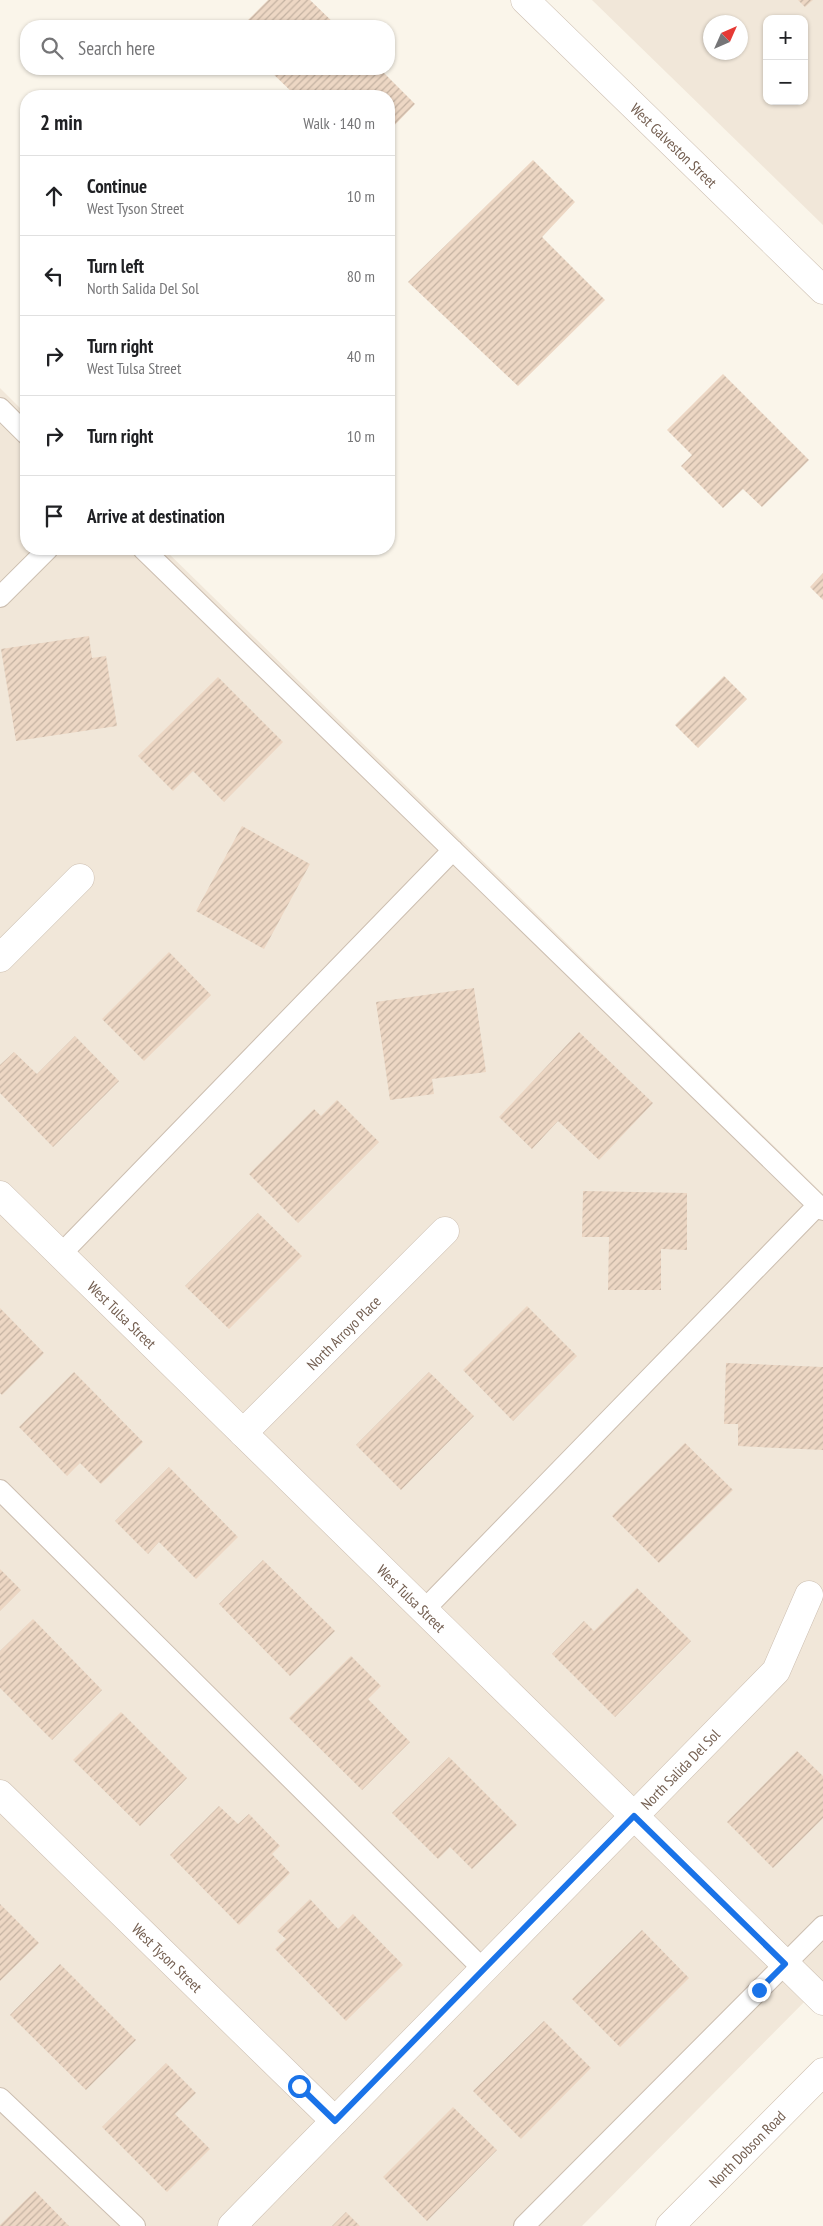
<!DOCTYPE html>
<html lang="en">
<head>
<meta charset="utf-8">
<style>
	:root { --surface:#fff; --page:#f2f2f2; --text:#202124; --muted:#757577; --line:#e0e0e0 }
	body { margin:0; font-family:"PT Sans Narrow",sans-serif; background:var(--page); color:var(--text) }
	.controls { position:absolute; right:15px; top:15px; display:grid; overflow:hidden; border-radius:10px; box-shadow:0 1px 4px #0004 }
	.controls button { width:45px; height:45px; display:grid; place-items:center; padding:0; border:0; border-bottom:1px solid var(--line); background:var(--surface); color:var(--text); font:25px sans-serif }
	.compass { position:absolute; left:703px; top:15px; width:45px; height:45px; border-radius:50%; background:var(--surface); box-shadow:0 1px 4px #0004; rotate:45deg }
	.stop { position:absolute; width:15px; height:15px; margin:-11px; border:4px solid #1a73e8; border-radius:50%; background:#fff }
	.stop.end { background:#1a73e8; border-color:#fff; box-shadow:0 1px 5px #0008 }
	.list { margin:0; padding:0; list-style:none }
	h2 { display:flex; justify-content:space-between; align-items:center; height:65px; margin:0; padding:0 20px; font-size:21px }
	h2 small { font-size:16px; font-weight:400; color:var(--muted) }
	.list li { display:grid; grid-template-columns:32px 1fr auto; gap:15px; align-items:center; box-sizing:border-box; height:80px; padding:0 20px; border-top:1px solid var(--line) }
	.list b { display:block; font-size:19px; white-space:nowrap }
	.list p { margin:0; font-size:16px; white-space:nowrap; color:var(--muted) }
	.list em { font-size:16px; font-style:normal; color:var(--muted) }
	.icon { flex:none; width:28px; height:28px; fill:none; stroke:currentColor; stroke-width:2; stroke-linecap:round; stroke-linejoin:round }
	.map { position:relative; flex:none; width:823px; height:2226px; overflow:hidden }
	.search { position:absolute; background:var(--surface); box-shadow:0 1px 4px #0004; left:20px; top:20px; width:375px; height:55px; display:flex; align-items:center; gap:12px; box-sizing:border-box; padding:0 18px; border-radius:20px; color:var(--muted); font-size:19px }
	.panel { position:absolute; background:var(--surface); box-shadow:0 1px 4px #0004; left:20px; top:90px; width:375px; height:465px; border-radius:20px }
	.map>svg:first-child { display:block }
</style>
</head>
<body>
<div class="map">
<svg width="823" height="2226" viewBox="0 0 823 2226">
	<defs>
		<pattern id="building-hatch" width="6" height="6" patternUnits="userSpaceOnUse" patternTransform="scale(1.25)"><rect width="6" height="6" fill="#edd7c4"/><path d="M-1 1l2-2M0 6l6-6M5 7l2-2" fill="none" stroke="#c4b2a2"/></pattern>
	</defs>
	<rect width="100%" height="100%" fill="#faf5ea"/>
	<path fill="#f1e7d9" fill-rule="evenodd" d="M592 0H823V225ZM767 19H804V101H767ZM710 22H740V52H710Z
		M0 388 26 414V549H164L823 1194V1983L582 2226H0Z"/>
	<path fill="url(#building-hatch)" d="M268 0H310L337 26H242Z
		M798 0H813L805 7Z
		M268 69H380L415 104 389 131V96H296Z
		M533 160 575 202 542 237 605 300 518 386 408 282Z
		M723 374 809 460 762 507 743 489 723 508 681 466 692 455 667 430Z
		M823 573V600L810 587Z
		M89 636 92 658 106 656 117 726 16 741 1 649Z
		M724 676 747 699 698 748 675 725Z
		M218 677 283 742 224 802 193 771 173 791 138 756Z
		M242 826 310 864 264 949 196 911Z
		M169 952 211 995 144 1061 102 1019Z
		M474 988 486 1072 432 1079 434 1094 390 1100 376 1002Z
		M579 1032 653 1103 599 1160 558 1121 532 1149 499 1117Z
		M75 1036 119 1081 53 1147 0 1093V1065L14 1052 37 1074Z
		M337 1100 379 1142 298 1223 249 1174 314 1109 321 1116Z
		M583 1191 687 1193V1250L661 1249V1290H608L609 1237H582Z
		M258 1213 302 1256 229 1329 185 1286Z
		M527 1306 577 1356 513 1421 463 1370Z
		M0 1308 44 1353 2 1395 0 1393Z
		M726 1363 823 1367V1450L738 1446V1424H724Z
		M74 1372 143 1442 101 1484 80 1463 67 1476 19 1427Z
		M429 1372 474 1416 401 1490 356 1445Z
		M685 1443 733 1490 659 1563 612 1516Z
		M169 1467 238 1537 196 1579 159 1542 148 1554 115 1521Z
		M263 1560 335 1631 290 1676 219 1604Z
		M0 1569 21 1590 0 1611Z
		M637 1588 691 1641 615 1717 552 1654 584 1621 594 1631Z
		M33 1619 102 1690 52 1740 0 1688V1651Z
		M351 1656 381 1686 368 1699 410 1742 362 1790 289 1718Z
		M121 1712 187 1778 140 1826 73 1760Z
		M797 1751 823 1776V1818L773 1868 727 1822Z
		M449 1757 517 1825 472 1869 450 1847 438 1859 392 1813Z
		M219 1806 238 1824 249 1814 280 1846 272 1854 290 1873 239 1925 170 1855Z
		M310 1899 338 1929 353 1914 403 1965 346 2021 275 1949 286 1939 277 1931Z
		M0 1904 39 1943 0 1981Z
		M642 1930 689 1978 620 2047 572 1999Z
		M60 1964 136 2040 86 2090 10 2015Z
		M544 2021 591 2068 521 2139 473 2091Z
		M166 2063 196 2093 175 2114 210 2149 167 2192 102 2127Z
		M453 2107 497 2150 427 2221 383 2177Z
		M35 2191 69 2226H0V2225Z
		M346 2212 360 2226H332Z"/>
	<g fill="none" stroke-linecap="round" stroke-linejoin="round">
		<defs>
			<path id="service" d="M0 408 26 434
				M143 549 823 1210
				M0 597 48 549
				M61 1254 453 850
				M0 1490 484 1970
				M424 1610 818 1205
				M0 2098 135 2226
				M524 2226 823 1926"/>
			<g id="minor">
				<path d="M0 958 80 878"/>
				<path id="s1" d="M0 1195 823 2001"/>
				<path id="s2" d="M243 1433 445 1231"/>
				<path id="s3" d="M0 1794 335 2121"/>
				<path id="s4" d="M232 2226 776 1671 809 1595"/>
			</g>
			<g id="tertiary">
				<path id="s5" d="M525 0 823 290"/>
			</g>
			<g id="secondary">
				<path id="s6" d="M670 2226 823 2072"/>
			</g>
		</defs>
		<use href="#service" stroke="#ccbeb0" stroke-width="22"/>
		<use href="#minor" stroke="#ccbeb0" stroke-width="29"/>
		<use href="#tertiary" stroke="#ccbeb0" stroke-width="29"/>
		<use href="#secondary" stroke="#cebeae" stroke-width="29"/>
		<use href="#service" stroke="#fff" stroke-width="20"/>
		<use href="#minor" stroke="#fff" stroke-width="28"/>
		<use href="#tertiary" stroke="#fff" stroke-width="28"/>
		<use href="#secondary" stroke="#fff" stroke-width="28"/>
	</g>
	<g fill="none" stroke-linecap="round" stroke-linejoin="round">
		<path stroke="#1a73e8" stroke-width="6" d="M299 2086 335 2121 634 1816 785 1964 759 1990"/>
	</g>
	<g text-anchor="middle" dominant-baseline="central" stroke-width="4" stroke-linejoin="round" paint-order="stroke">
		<g font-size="15" fill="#735e50" stroke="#fdf9f0">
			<text stroke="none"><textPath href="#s5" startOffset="208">West Galveston Street</textPath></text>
			<text stroke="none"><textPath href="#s1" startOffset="171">West Tulsa Street</textPath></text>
			<text stroke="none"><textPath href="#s2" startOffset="142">North Arroyo Place</textPath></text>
			<text stroke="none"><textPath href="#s1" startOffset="576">West Tulsa Street</textPath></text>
			<text stroke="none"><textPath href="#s4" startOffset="640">North Salida Del Sol</textPath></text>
			<text stroke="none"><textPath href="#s3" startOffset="234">West Tyson Street</textPath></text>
			<text stroke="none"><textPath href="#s6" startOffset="109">North Dobson Road</textPath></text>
		</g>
	</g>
</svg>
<div class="controls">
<button>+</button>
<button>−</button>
</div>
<svg class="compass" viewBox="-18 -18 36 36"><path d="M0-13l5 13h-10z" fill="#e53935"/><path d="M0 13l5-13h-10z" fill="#757577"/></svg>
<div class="stop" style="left:299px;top:2086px"></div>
<div class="stop end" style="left:759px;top:1990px"></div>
<div class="search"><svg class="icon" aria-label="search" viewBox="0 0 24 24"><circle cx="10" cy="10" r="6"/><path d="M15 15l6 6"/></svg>Search here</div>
<section class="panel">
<h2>2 min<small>Walk · 140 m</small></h2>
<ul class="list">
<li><svg class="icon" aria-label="ahead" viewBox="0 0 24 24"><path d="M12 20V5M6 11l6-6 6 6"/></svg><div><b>Continue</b><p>West Tyson Street</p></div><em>10 m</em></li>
<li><svg class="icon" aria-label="left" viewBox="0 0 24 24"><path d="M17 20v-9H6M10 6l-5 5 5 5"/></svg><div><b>Turn left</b><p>North Salida Del Sol</p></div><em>80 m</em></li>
<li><svg class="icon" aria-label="right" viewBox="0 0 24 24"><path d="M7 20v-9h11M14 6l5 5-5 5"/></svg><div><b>Turn right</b><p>West Tulsa Street</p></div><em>40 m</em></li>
<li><svg class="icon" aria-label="right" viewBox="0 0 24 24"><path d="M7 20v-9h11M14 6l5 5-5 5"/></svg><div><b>Turn right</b></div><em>10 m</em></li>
<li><svg class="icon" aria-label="arrive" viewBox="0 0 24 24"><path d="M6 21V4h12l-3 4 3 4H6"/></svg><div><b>Arrive at destination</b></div></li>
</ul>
</section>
</div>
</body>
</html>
